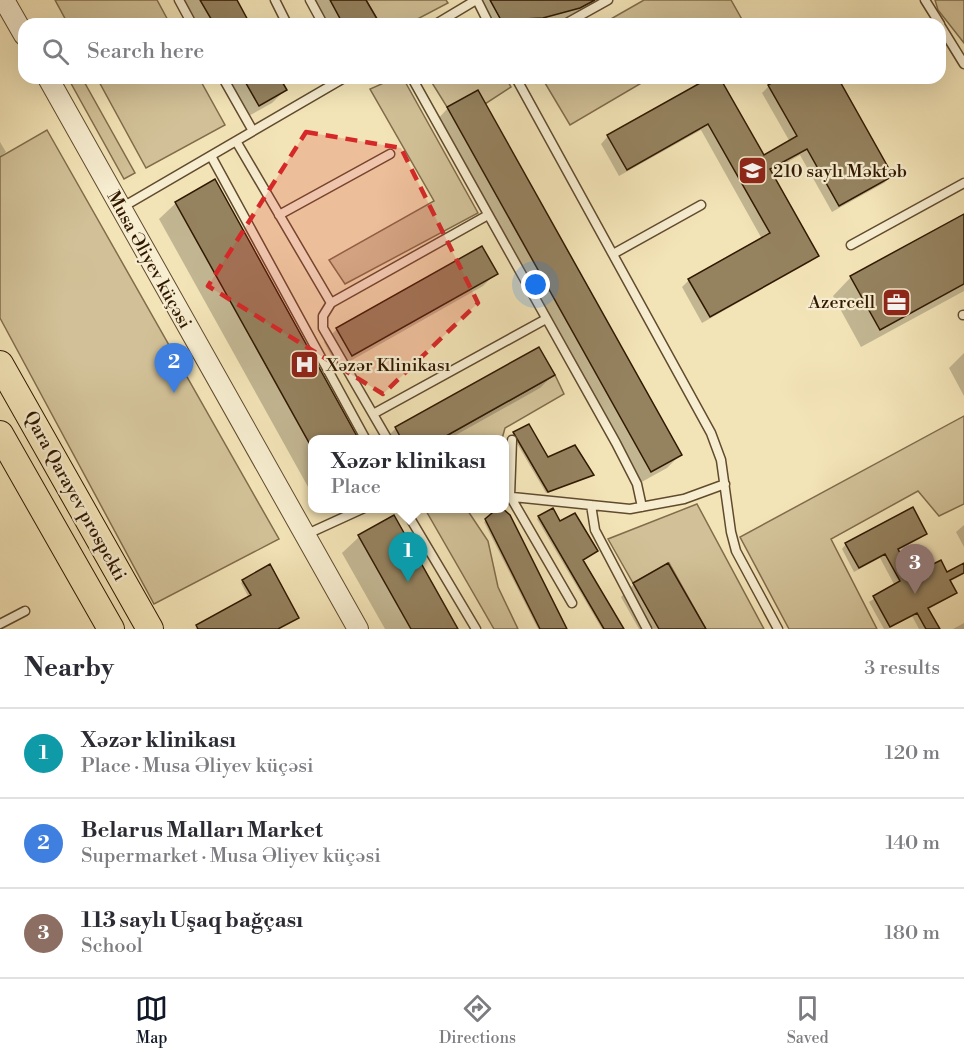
<!DOCTYPE html>
<html lang="en">
<head>
<meta charset="utf-8">
<style>
	:root { --surface:#fff; --page:#f7f7f7; --text:#2b2b33; --muted:#7c7c81; --line:#e1e1e2; --accent:#111827 }
	body { margin:0; font-family:"Libre Bodoni",serif; background:var(--page); color:var(--text) }
	.you { position:absolute; left:536px; top:285px; width:21px; height:21px; margin:-15px; border:4px solid #fff; border-radius:50%; background:#1a73e8; box-shadow:0 0 0 9px #1a73e833 }
	.badge { display:grid; place-items:center; width:39px; height:39px; border-radius:50%; background:var(--accent); color:#fff; font-size:20px; font-weight:700 }
	.pin { position:absolute; translate:-50% -50px; filter:drop-shadow(0 2px 3px #0008) }
	.pin::after { content:''; position:absolute; top:32px; width:21px; height:18px; background:inherit; clip-path:polygon(0 0,100% 0,50% 100%) }
	.popup { position:absolute; left:308px; top:435px; width:201px; height:78px; box-sizing:border-box; display:grid; place-content:center; border-radius:12px; background:var(--surface); filter:drop-shadow(0 2px 4px #0005); font-size:20px; white-space:nowrap; color:var(--muted) }
	.popup b { font-size:22px; color:var(--text) }
	.popup::after { content:''; position:absolute; left:50%; top:100%; margin-left:-12px; border:12px solid transparent; border-top-color:var(--surface) }
	.list { margin:0; padding:0; list-style:none }
	h2 { display:flex; justify-content:space-between; align-items:center; height:78px; margin:0; padding:0 24px; font-size:26px }
	h2 small { font-size:20px; font-weight:400; color:var(--muted) }
	.list li { display:grid; grid-template-columns:39px 1fr auto; gap:18px; align-items:center; box-sizing:border-box; height:90px; padding:0 24px; border-top:2px solid var(--line) }
	.list b { display:block; font-size:22px; white-space:nowrap }
	.list p { margin:0; font-size:20px; white-space:nowrap; color:var(--muted) }
	.list em { font-size:20px; font-style:normal; color:var(--muted) }
	.icon { flex:none; width:33px; height:33px; fill:none; stroke:currentColor; stroke-width:2; stroke-linecap:round; stroke-linejoin:round }
	.map { position:relative; flex:none; width:964px; height:629px; overflow:hidden }
	.search { position:absolute; background:var(--surface); box-shadow:0 6px 24px #0002; left:18px; right:18px; top:18px; height:66px; display:flex; align-items:center; gap:15px; box-sizing:border-box; padding:0 21px; border-radius:18px; color:var(--muted); font-size:22px }
	.sheet { height:348px; background:var(--surface) }
	nav { display:flex; justify-content:space-around; align-items:center; box-sizing:border-box; height:84px; border-top:2px solid var(--line); background:var(--surface); font-size:16px; color:var(--muted) }
	nav a { display:grid; justify-items:center; gap:3px }
	nav .on { color:var(--accent) }
	.map>svg:first-child { display:block }
</style>
</head>
<body>
<div class="map">
<svg width="964" height="629" viewBox="0 0 964 629">
	<rect width="100%" height="100%" fill="#f3e4b7"/>
	<filter id="stains"><feTurbulence type="fractalNoise" baseFrequency=".00333" numOctaves="4"/><feColorMatrix values="0 0 0 0 .2 0 0 0 0 .09 0 0 0 0 .02 0 0 0 .5 -.17"/></filter>
	<radialGradient id="worn" r=".72"><stop offset=".6" stop-color="#630" stop-opacity="0"/><stop offset="1" stop-color="#630" stop-opacity=".3"/></radialGradient>
	<path fill="#d2c198" stroke="#816c4c" stroke-width="1.5" d="M55 0H157L170 24H68Z
		M366 0H446L448 3 408 24H380Z
		M644 0H731L744 23 602 24Z
		M935 0H964V43L938 10Z
		M68 78H82L135 173 124 179Z
		M97 78H199L225 125 146 168Z
		M395 78H403L478 213 345 284 329 260 434 201 370 89Z
		M429 78H506L511 87 485 104 447 107Z
		M542 78H650L570 125Z
		M47 130 279 539 154 604 0 318V157Z
		M555 375 564 394 505 428 502 439 439 440Z
		M964 416V504L939 516 918 491 831 539 877 629H789L740 537Z
		M697 504 764 629H706L669 563 633 583 608 539Z
		M425 509H455L468 511 488 541 498 587 518 629H494Z"/>
	<path fill="#0003" d="M180 0H235L249 24H194Z
		M310 0H365L378 24H323Z
		M476 0H600L569 17 543 24H489Z
		M223 78H278L285 90 272 103 245 118Z
		M712 78H719L763 157 790 142 762 93 769 86 784 78H836L891 176 884 183 832 212 800 155 770 172 817 255 810 262 702 323 682 287 689 280 762 239 701 130 619 176 601 144 608 136Z
		M448 108 680 455 667 468 638 484 435 122Z
		M0 142 6 152 0 157Z
		M176 203 312 440V494L159 219Z
		M964 216V291L861 347 833 296 851 277Z
		M496 273 483 286 338 368 324 342 337 329Z
		M964 353V396L949 368Z
		M553 375 540 388 447 440H384L396 428Z
		M514 433 547 459 592 475 546 493 512 435Z
		M500 509 509 516 565 629H538L484 522Z
		M393 517 456 629H385L342 553 359 537Z
		M539 517 582 560 622 629H602L537 519Z
		M964 525V547L956 532Z
		M925 534 921 538 897 551 911 577 947 574 964 564V574L949 582 955 593 950 597 927 610 938 629H919L912 616 888 629H884L869 602 895 586 880 558 854 572 842 549 846 544Z
		M668 565 704 629H639L621 597 634 584Z
		M243 581 295 619 278 629H195L249 598 241 583Z
		M964 623V629H953Z"/>
	<path fill="#95825f" stroke="#301800" stroke-width="1.5" d="M200 0H237L250 24H214Z
		M330 0H366L380 24H343Z
		M490 0H595L580 8 543 18 501 20Z
		M243 78H280L287 90 259 106Z
		M709 78H720L764 155 797 136 768 85 781 78H838L893 176 839 206 807 149 770 169 819 256 710 317 688 279 770 233 708 124 627 170 607 135Z
		M478 90 682 455 651 472 447 107Z
		M215 179 359 440H312V448L175 202Z
		M964 214V284L880 330 850 276Z
		M482 246 498 274 352 356 336 328Z
		M539 347 555 375 439 440H402L395 427Z
		M529 424 548 457 575 445 594 475 548 492 513 432Z
		M913 507 927 534 898 549 912 575 941 560 947 572 964 563V573L950 580 957 593 928 608 940 629H926L917 613 890 627 873 596 900 581 885 554 859 568 845 543Z
		M498 508H502L510 515 567 629H540L485 519Z
		M553 508 560 521 575 513 598 551 583 560 624 629H604L538 516Z
		M394 515 458 629H411L358 535Z
		M668 563 706 629H659L633 583Z
		M270 564 299 618 278 629H198L196 625 251 595 242 580Z"/>
	<g fill="none" stroke-linecap="round" stroke-linejoin="round">
		<defs>
			<path id="service" d="M179 0 192 24
				M275 0 287 24
				M310 0 323 24
				M477 0 489 24
				M925 0 940 24
				M436 24 476 0
				M565 24 608 0
				M940 25 964 64
				M223 78 253 131
				M412 78 616 443 637 484 642 507
				M516 78 711 433 721 460 731 532 736 551 778 629
				M236 141 331 303
				M211 156 366 440
				M121 208 344 78
				M279 215 390 154
				M851 245 964 183
				M613 254 701 205
				M963 315H964
				M373 414 546 319
				M388 440 323 328V316L331 303 488 215
				M512 440 510 496 572 603
				M504 496 630 509 684 499 725 484
				M591 505 595 530 647 629
				M404 508 476 629
				M305 535 364 508
				M0 624 25 611"/>
			<path id="tertiary" d="M4 0 24 35
				M48 78 358 629"/>
			<path id="primary" d="M0 364 150 629
				M0 434 111 629"/>
		</defs>
		<use href="#service" stroke="#614b2e" stroke-width="11"/>
		<use href="#tertiary" stroke="#614b2e" stroke-width="22"/>
		<use href="#primary" stroke="#301800" stroke-width="28"/>
		<use href="#service" stroke="#f7edd0" stroke-width="8"/>
		<use href="#tertiary" stroke="#f7edd0" stroke-width="20"/>
		<use href="#primary" stroke="#f3e4b7" stroke-width="26"/>
	</g>
	<path fill="#d62828" fill-opacity="0.2" stroke="#d62828" stroke-width="4.5" stroke-dasharray="12 8" stroke-linejoin="round" d="M306 132 401 148 478 303 383 394 208 286Z"/>
	<defs>
		<symbol id="school-square" viewBox="-11 -11 22 22"><rect x="-9" y="-9" width="18" height="18" rx="4" fill="#8f2418" stroke="#f7edd0"/><path d="M0-5L7-2L0 1L-7-2ZM-4 1L0 2.5L4 1V4Q0 6-4 4Z" fill="#fff"/></symbol>
		<symbol id="office-square" viewBox="-11 -11 22 22"><rect x="-9" y="-9" width="18" height="18" rx="4" fill="#8f2418" stroke="#f7edd0"/><path d="M-6-3h4V-5.5h4V-3h4V5H-6ZM-1-4.5V-3h2v-1.5ZM-6 0V1H6V0Z" fill="#fff"/></symbol>
		<symbol id="hospital-square" viewBox="-11 -11 22 22"><rect x="-9" y="-9" width="18" height="18" rx="4" fill="#8f2418" stroke="#f7edd0"/><path d="M-5-5h3v3.5h4V-5h3V5h-3V1.5h-4V5h-3Z" fill="#fff"/></symbol>
	</defs>
	<g fill-rule="evenodd">
		<use href="#school-square" x="736" y="154" width="33" height="33"/>
		<use href="#office-square" x="880" y="286" width="33" height="33"/>
		<use href="#hospital-square" x="288" y="348" width="33" height="33"/>
	</g>
	<g text-anchor="middle" dominant-baseline="central" stroke-width="4.5" stroke-linejoin="round" paint-order="stroke">
		<g font-size="18" fill="#301800" stroke="#f7edd0" text-anchor="start">
			<text x="773" y="171">210 saylı Məktəb</text>
			<text x="875" y="302" text-anchor="end">Azercell</text>
			<text x="326" y="365">Xəzər Klinikası</text>
		</g>
		<g font-size="18" fill="#301800" stroke="#f7edd0">
			<text transform="translate(149 260) rotate(61)">Musa Əliyev küçəsi</text>
			<text transform="translate(75 496) rotate(61)">Qara Qarayev prospekti</text>
		</g>
	</g>
	<rect width="100%" height="100%" filter="url(#stains)"/>
	<rect width="100%" height="100%" fill="url(#worn)"/>
</svg>
<div class="you"></div>
<div class="pin badge" style="left:408px;top:582px;background:#0f9aa8">1</div>
<div class="popup"><b>Xəzər klinikası</b>Place</div>
<div class="pin badge" style="left:174px;top:393px;background:#3f7fe0">2</div>
<div class="pin badge" style="left:915px;top:594px;background:#8d6e63">3</div>
<div class="search"><svg class="icon" aria-label="search" viewBox="0 0 24 24"><circle cx="10" cy="10" r="6"/><path d="M15 15l6 6"/></svg>Search here</div>
</div>
<section class="sheet">
<h2>Nearby<small>3 results</small></h2>
<ul class="list">
<li><span class="badge" style="background:#0f9aa8">1</span><div><b>Xəzər klinikası</b><p>Place · Musa Əliyev küçəsi</p></div><em>120 m</em></li>
<li><span class="badge" style="background:#3f7fe0">2</span><div><b>Belarus Malları Market</b><p>Supermarket · Musa Əliyev küçəsi</p></div><em>140 m</em></li>
<li><span class="badge" style="background:#8d6e63">3</span><div><b>113 saylı Uşaq bağçası</b><p>School</p></div><em>180 m</em></li>
</ul>
</section>
<nav>
<a class="on"><svg class="icon" aria-label="map" viewBox="0 0 24 24"><path d="M3 6l6-2 6 2 6-2v14l-6 2-6-2-6 2zM9 4v14M15 6v14"/></svg>Map</a>
<a><svg class="icon" aria-label="directions" viewBox="0 0 24 24"><path d="M12 3l9 9-9 9-9-9zM9 14v-3h6M13 9l2 2-2 2"/></svg>Directions</a>
<a><svg class="icon" aria-label="saved" viewBox="0 0 24 24"><path d="M7 4h10v16l-5-4-5 4z"/></svg>Saved</a>
</nav>
</body>
</html>
